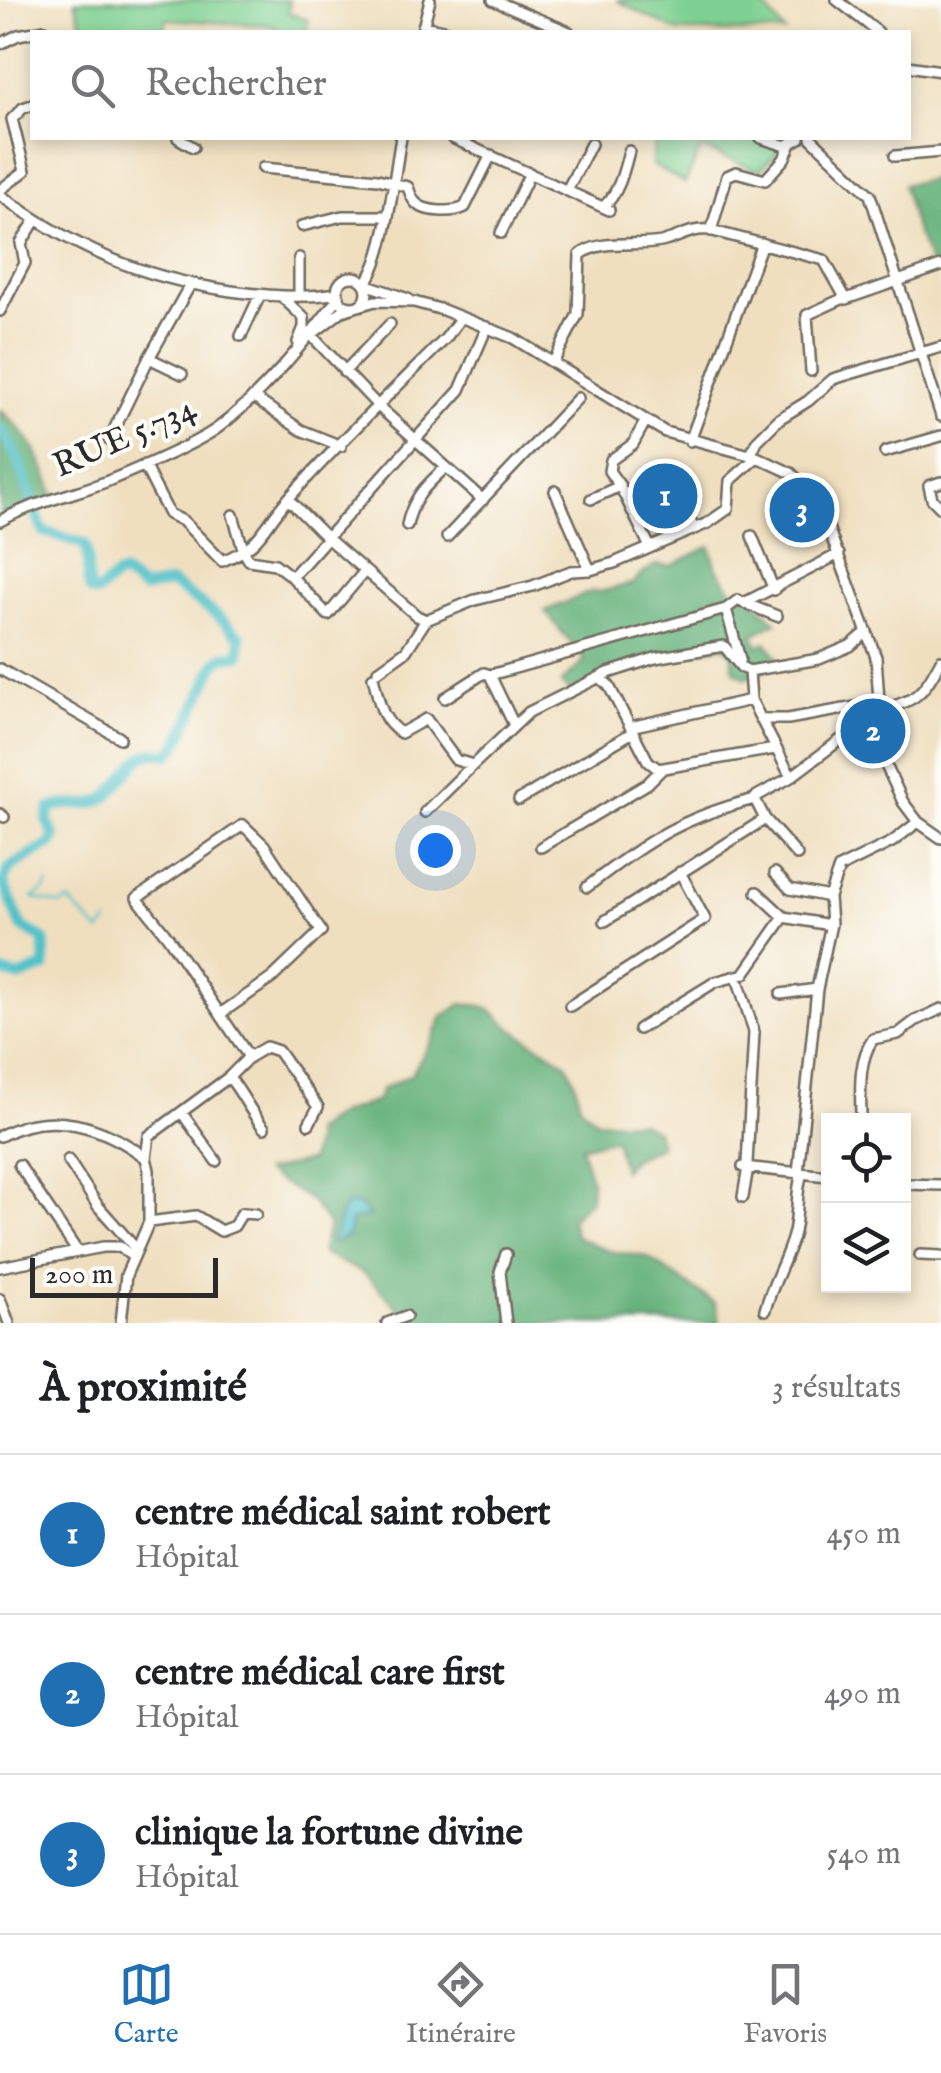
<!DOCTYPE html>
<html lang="fr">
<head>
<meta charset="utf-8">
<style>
	:root { --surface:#fff; --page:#f2f2f2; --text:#202124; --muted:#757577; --line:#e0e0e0; --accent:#1f6fb2 }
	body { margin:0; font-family:"IM FELL English",serif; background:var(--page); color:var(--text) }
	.controls { position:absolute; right:30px; bottom:30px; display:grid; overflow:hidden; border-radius:0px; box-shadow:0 5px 15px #0003 }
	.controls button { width:90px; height:90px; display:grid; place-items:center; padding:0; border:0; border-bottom:2px solid var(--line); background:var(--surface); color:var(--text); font:50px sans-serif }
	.scale { position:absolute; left:30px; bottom:25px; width:188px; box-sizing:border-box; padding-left:10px; border:5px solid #2b2b2b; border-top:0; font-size:28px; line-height:35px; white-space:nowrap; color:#2b2b2b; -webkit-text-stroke:8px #fdfcf7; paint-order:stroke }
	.you { position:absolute; left:435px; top:850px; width:35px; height:35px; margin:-25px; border:8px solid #fff; border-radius:50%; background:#1a73e8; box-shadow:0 0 0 15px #1a73e833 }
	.badge { display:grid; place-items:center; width:65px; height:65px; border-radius:50%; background:var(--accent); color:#fff; font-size:32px; font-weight:700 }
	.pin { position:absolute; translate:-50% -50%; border:5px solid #fff; box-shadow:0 2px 10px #0006 }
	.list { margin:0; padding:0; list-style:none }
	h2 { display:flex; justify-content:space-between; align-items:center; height:130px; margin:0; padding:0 40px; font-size:42px }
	h2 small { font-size:32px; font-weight:400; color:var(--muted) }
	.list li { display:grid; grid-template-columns:65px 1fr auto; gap:30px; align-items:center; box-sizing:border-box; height:160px; padding:0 40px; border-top:2px solid var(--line) }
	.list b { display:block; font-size:38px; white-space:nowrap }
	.list p { margin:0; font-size:32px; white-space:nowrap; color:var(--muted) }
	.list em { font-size:32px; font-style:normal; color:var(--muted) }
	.icon { flex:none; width:55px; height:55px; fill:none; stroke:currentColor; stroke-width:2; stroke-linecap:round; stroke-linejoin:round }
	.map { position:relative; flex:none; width:941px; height:1323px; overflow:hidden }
	.search { position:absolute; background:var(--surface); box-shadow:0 5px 15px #0003; left:30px; right:30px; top:30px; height:110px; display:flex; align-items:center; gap:25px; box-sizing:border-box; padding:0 35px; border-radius:0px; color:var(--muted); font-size:38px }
	.sheet { height:610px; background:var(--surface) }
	nav { display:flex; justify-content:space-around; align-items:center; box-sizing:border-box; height:140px; border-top:2px solid var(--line); background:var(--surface); font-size:28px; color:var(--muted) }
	nav a { display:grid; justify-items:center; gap:5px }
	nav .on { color:var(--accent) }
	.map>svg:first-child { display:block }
</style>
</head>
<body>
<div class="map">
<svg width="941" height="1323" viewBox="0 0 941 1323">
	<rect width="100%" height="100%" fill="#fdfcf7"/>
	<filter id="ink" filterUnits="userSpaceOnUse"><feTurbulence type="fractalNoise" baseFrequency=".01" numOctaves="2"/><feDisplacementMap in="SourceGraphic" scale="20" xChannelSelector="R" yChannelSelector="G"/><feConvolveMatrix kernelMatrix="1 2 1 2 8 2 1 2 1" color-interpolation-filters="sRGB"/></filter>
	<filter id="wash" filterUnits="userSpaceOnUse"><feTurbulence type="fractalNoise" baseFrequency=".0048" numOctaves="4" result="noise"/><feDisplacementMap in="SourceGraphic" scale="40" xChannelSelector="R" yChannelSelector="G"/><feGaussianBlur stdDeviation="2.25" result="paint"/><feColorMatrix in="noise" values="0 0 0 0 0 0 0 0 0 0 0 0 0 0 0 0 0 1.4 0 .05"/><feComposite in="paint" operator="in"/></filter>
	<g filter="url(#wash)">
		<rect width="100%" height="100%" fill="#efdfbf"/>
		<path fill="#7ed092" stroke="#547e5e" stroke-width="2.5" d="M75 0H289V13L308 20 306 32H275V26L166 19 165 32H84Z
			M616 0H759L785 32H678Z
			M655 138H770L778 152 759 171 701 148 685 183 652 165Z"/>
		<path fill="#66b27c" stroke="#486e54" stroke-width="2.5" d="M941 177V266L932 269 915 229 903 185Z
			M0 410C30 435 44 462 55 499L0 521Z
			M710 546 717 569 735 595 747 594 776 622 753 635 758 646 766 642 781 663 746 678 734 671 731 652 723 646 655 658 570 692 561 683 585 661 545 611 593 591 600 592 635 583 637 578 655 565 671 566Z
			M462 1004 482 1006 494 1012 509 1027 566 1063 574 1079 580 1105 596 1121 641 1122 656 1130 660 1146 633 1158 623 1170 615 1138 581 1147 591 1181 590 1199 571 1219 575 1236 608 1251 647 1257 715 1303 720 1323H413L364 1273 321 1253 329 1225 310 1200 264 1172 310 1161 315 1138 313 1132 339 1114 377 1101 382 1089 411 1075 432 1041 443 1016Z"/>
		<path fill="#53c1c8" stroke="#3f767a" stroke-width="2.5" d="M347 1204 360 1205 370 1216 352 1220 349 1236 331 1244 341 1212Z"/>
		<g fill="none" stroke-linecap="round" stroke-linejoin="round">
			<path stroke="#53c1c8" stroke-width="2.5" d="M48 883 45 890 33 898 61 905 69 901 100 932 108 922"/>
			<path stroke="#53c1c8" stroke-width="11" d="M0 429C24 460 28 496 43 531L85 544C91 560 84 578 91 591L97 593 115 577 123 574 143 589 171 583 214 613 241 637 240 655 222 657 215 665 178 744 168 755C138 742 125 783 105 798 87 810 68 800 50 808L47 821 55 837 51 844 10 867 3 882 22 927 44 939 45 967 19 977 0 972"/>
		</g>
	</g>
	<g filter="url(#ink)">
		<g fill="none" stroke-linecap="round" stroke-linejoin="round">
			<defs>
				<path id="minor" d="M493 0 569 32
					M837 0 878 32
					M423 26 453 32
					M422 32 430 0
					M0 44 18 35 45 30 46 32
					M908 66 941 71
					M178 138 193 147
					M401 138C394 174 387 256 365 284L408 299
					M452 138 609 210
					M761 138 786 146 800 138
					M811 138 870 195 941 416
					M895 156 941 152
					M263 168 378 179 408 187C410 192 411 198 415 202 424 213 454 213 465 207L491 155
					M0 190 25 171 12 119 23 108 32 105
					M567 190 591 144
					M0 195C75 249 139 277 231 291 266 296 303 299 338 293
					M603 207C619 194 624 170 629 151
					M302 226 342 216H387
					M711 231 727 176 736 172 765 180 784 159 791 144
					M501 233 530 173
					M337 292a15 15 0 1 1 30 0a15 15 0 1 1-30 0Z
					M299 294V258
					M283 298 304 318V327L298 342
					M0 311 25 263 21 243 35 221
					M311 335 342 311 375 301 414 302 443 310 513 338 665 432 757 457 791 473 807 488 823 514 876 657 883 759 903 802 918 822 941 838
					M311 335 378 406 483 500
					M241 336 260 295
					M554 361 578 314 580 255C601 238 635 247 661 242 679 238 691 228 709 230L824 260 846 299 941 266
					M811 371 807 315 844 298
					M344 372 390 324
					M182 374 149 358 190 285
					M253 397 301 430 341 446
					M109 440 149 358
					M690 441 762 243
					M885 452 941 436
					M750 456 757 441 779 419 808 401 833 379 941 347
					M144 465 169 514 183 521 222 561C263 545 262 528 288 499 338 443 393 391 446 338L461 317
					M674 474 684 508 694 528
					M941 482 929 486 932 499 941 508
					M620 486 609 471 611 460 633 444 646 420
					M555 491 590 570
					M288 499 327 538 417 616 426 620
					M591 499 620 486 649 545
					M233 515 244 552 249 560 275 564 292 577 328 615 364 572
					M0 521C34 502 72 495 108 481 137 469 195 445 219 427 265 392 303 344 339 297
					M407 525C413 498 425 486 445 468
					M752 536 774 590
					M447 537 578 398
					M292 577 460 390 487 327
					M744 603 777 616
					M726 609 740 659
					M0 669 120 738
					M378 671 406 651 426 620 475 600 533 586 571 571 590 570 614 563 708 523 728 509 730 481 757 457
					M490 675 514 725
					M373 677C379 699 380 720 401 733L426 719 456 760 473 765 529 712 608 673 655 658 724 646 741 667 749 671
					M601 678 609 686 648 761 658 769 775 749
					M445 698 484 673 490 675 726 609 738 600 744 603 839 554
					M879 710C917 701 922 695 941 660
					M763 719H788L878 703
					M630 727 751 700
					M791 777 751 700 749 671 819 659 850 646 867 632
					M519 800 633 732
					M425 812 473 765
					M0 814 4 817
					M541 847 647 784 662 769
					M797 855 765 819 755 799 757 796 791 777 852 731 856 732 874 754 883 759
					M775 873 790 889 829 897
					M587 887C645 842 682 817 755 799
					M757 892 784 917 830 925
					M605 921 765 819
					M737 977 754 1032 747 1164
					M817 989 831 924 829 897 839 868 892 842 918 822
					M781 994 817 989 798 1173
					M570 1006 705 919 680 872
					M639 1029 715 982 744 974 784 917
					M249 1057 266 1047 278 1051 318 1107 309 1124
					M229 1077C243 1094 249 1110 264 1128
					M182 1113 216 1161
					M861 1120C861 1093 857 1062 873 1039L898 1034 915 1021 941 1009
					M0 1136C49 1109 103 1125 146 1158
					M68 1160 98 1206 137 1250
					M19 1165 77 1251
					M743 1167 828 1176
					M904 1184 941 1185
					M743 1197 748 1167
					M149 1222 196 1216 221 1231 234 1226 242 1213 256 1214
					M920 1255 941 1256
					M0 1267 103 1247H120L133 1257
					M0 1299 9 1323
					M765 1310C772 1284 786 1261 793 1236 799 1215 795 1194 802 1173
					M121 1323 126 1275 149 1222V1170L146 1158 149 1136 229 1077 249 1057 168 937 137 898 243 825 264 845 321 931 272 978 220 1014
					M387 1323 406 1316
					M506 1323 500 1272 506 1254"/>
			</defs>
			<use href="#minor" stroke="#706a5f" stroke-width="14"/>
			<use href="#minor" stroke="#fff" stroke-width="9"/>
		</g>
	</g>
	<g text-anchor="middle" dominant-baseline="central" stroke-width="8" stroke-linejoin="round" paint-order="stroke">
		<g font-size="35" fill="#2b2b2b" stroke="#fdfcf7">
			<text transform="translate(125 438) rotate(-24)">RUE 5.734</text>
		</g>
	</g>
</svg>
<div class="controls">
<button><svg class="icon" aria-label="locate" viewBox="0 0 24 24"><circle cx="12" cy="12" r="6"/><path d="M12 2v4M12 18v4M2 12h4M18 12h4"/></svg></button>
<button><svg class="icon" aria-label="layers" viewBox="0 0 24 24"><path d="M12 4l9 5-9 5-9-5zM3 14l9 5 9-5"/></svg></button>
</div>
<div class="scale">200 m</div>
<div class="you"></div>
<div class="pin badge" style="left:665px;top:496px">1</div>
<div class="pin badge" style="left:873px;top:731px">2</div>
<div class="pin badge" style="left:802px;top:510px">3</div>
<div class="search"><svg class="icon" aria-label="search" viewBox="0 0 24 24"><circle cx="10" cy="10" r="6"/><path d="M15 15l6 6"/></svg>Rechercher</div>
</div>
<section class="sheet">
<h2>À proximité<small>3 résultats</small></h2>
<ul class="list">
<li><span class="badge">1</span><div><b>centre médical saint robert</b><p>Hôpital</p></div><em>450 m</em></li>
<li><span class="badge">2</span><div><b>centre médical care first</b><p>Hôpital</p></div><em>490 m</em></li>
<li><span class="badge">3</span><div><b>clinique la fortune divine</b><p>Hôpital</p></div><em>540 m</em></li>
</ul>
</section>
<nav>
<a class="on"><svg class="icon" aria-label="map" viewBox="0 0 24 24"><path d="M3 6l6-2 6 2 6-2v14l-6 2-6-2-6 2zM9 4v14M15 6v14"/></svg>Carte</a>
<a><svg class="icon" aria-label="directions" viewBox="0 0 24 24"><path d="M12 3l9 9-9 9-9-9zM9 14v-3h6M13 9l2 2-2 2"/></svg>Itinéraire</a>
<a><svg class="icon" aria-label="saved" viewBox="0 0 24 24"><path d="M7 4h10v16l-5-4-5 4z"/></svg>Favoris</a>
</nav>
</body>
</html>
